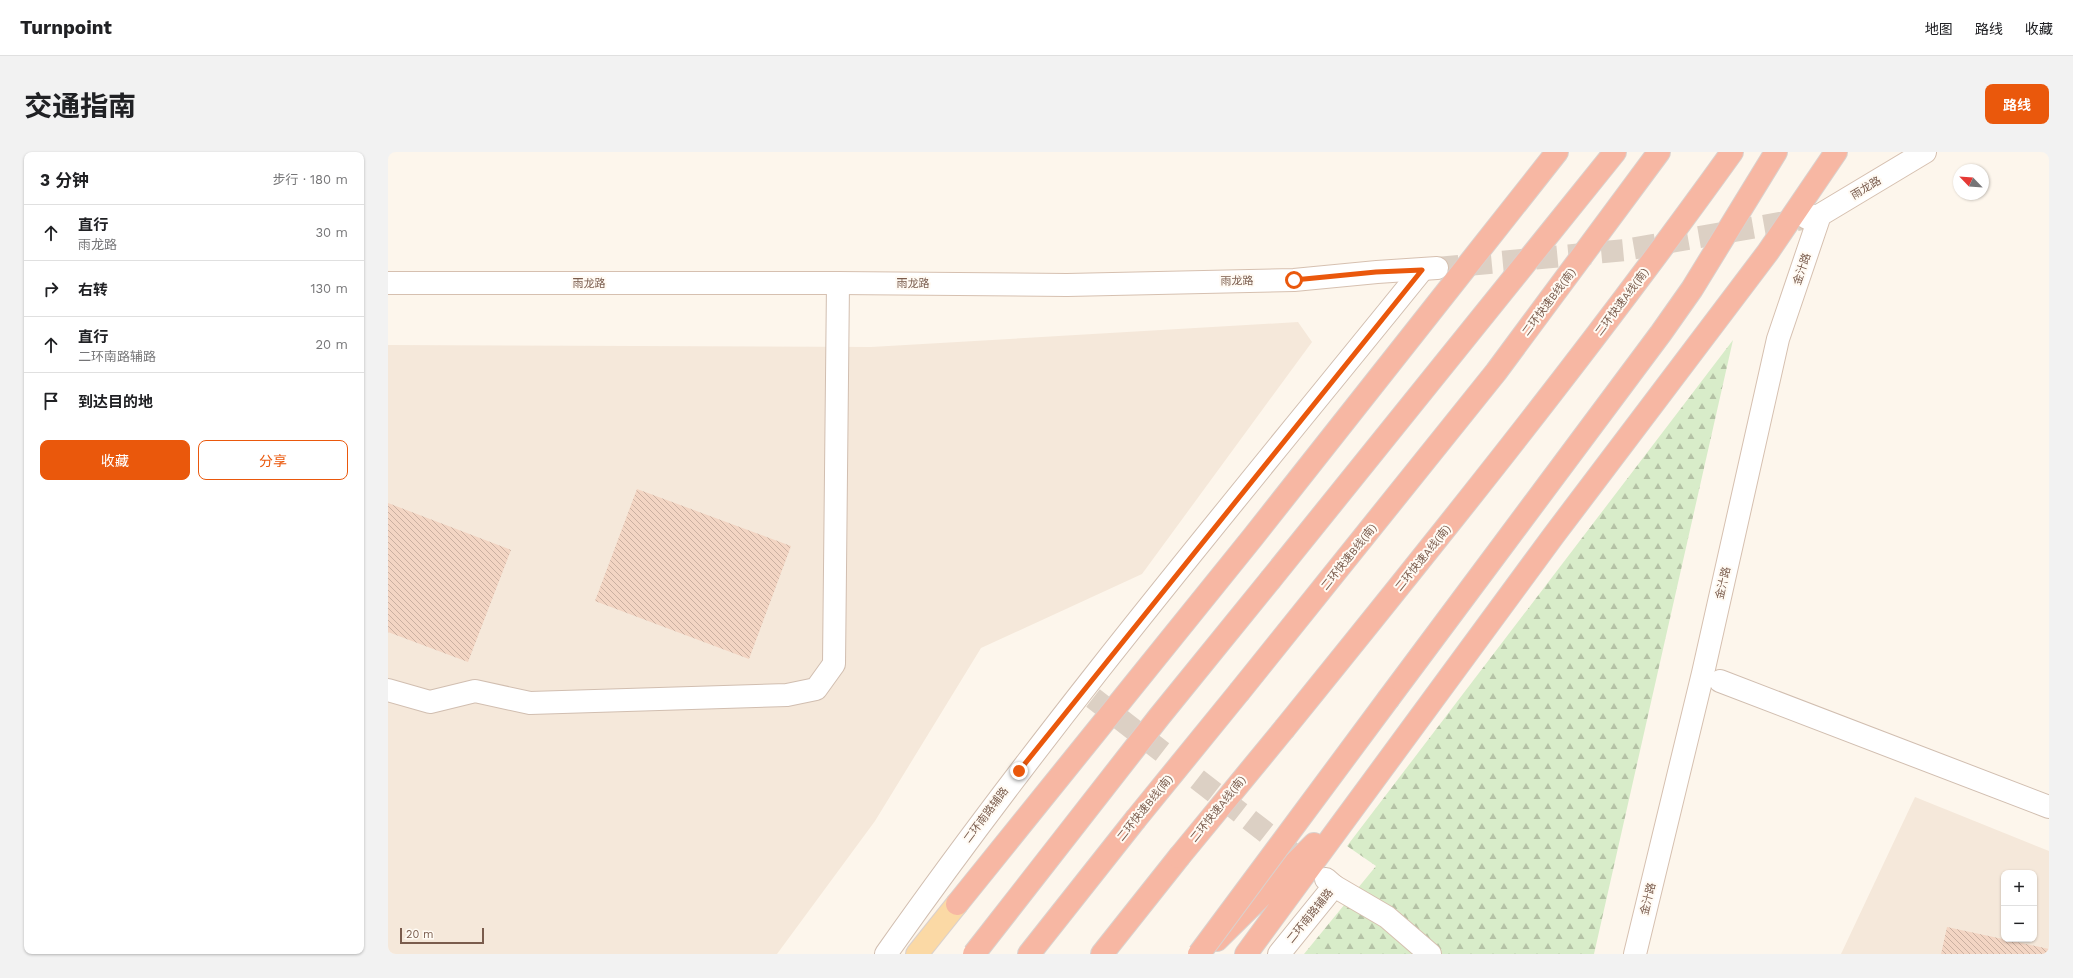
<!DOCTYPE html>
<html lang="zh">
<head>
<meta charset="utf-8">
<style>
	:root { --surface:#fff; --page:#f2f2f2; --text:#202124; --muted:#757577; --line:#e0e0e0; --accent:#ea580c }
	body { margin:0; font-family:"Work Sans","Noto Sans SC",sans-serif; background:var(--page); color:var(--text) }
	.controls { position:absolute; right:12px; bottom:12px; display:grid; overflow:hidden; border-radius:8px; box-shadow:0 1px 3px #0004 }
	.controls button { width:36px; height:36px; display:grid; place-items:center; padding:0; border:0; border-bottom:1px solid var(--line); background:var(--surface); color:var(--text); font:20px sans-serif }
	.compass { position:absolute; left:1565px; top:12px; width:36px; height:36px; border-radius:50%; background:var(--surface); box-shadow:0 1px 3px #0004; rotate:295deg }
	.scale { position:absolute; left:12px; bottom:10px; width:84px; box-sizing:border-box; padding-left:4px; border:2px solid #7a5c4d; border-top:0; font-size:11px; line-height:14px; white-space:nowrap; color:#7a5c4d; -webkit-text-stroke:3px #fffaf3; paint-order:stroke }
	.stop { position:absolute; width:12px; height:12px; margin:-9px; border:3px solid #ea580c; border-radius:50%; background:#fff }
	.stop.end { background:#ea580c; border-color:#fff; box-shadow:0 1px 4px #0008 }
	.list { margin:0; padding:0; list-style:none }
	h2 { display:flex; justify-content:space-between; align-items:center; height:52px; margin:0; padding:0 16px; font-size:17px }
	h2 small { font-size:13px; font-weight:400; color:var(--muted) }
	.list li { display:grid; grid-template-columns:26px 1fr auto; gap:12px; align-items:center; box-sizing:border-box; height:56px; padding:0 16px; border-top:1px solid var(--line) }
	.list b { display:block; font-size:15px; white-space:nowrap }
	.list p { margin:0; font-size:13px; white-space:nowrap; color:var(--muted) }
	.list em { font-size:13px; font-style:normal; color:var(--muted) }
	.actions { display:flex; gap:8px; padding:12px 16px }
	.actions a { flex:1; padding:9px 0; border:1px solid var(--accent); border-radius:8px; text-align:center; font-size:14px; color:var(--accent) }
	.actions .main { background:var(--accent); color:#fff }
	.icon { flex:none; width:22px; height:22px; fill:none; stroke:currentColor; stroke-width:2; stroke-linecap:round; stroke-linejoin:round }
	.map { position:relative; flex:none; width:1661px; height:802px; overflow:hidden; border-radius:8px }
	header { display:flex; align-items:center; gap:24px; box-sizing:border-box; height:56px; padding:0 20px; background:var(--surface); border-bottom:1px solid var(--line) }
	header strong { font-size:19px }
	nav { display:flex; gap:22px; margin-inline-start:auto; font-size:14px }
	.intro { display:flex; align-items:center; justify-content:space-between; box-sizing:border-box; height:96px; padding:0 24px }
	h1 { margin:0; font-size:28px }
	.button { padding:10px 18px; border-radius:8px; background:var(--accent); color:#fff; font-size:14px; font-weight:700 }
	main { display:flex; gap:24px; padding:0 24px }
	aside { flex:1; background:var(--surface); border-radius:8px; box-shadow:0 1px 3px #0004 }
	.map>svg:first-child { display:block }
</style>
</head>
<body>
<header>
<strong>Turnpoint</strong>
<nav><a>地图</a><a>路线</a><a>收藏</a></nav>
</header>
<div class="intro"><h1>交通指南</h1><a class="button">路线</a></div>
<main>
<aside>
<h2>3 分钟<small>步行 · 180 m</small></h2>
<ul class="list">
<li><svg class="icon" aria-label="ahead" viewBox="0 0 24 24"><path d="M12 20V5M6 11l6-6 6 6"/></svg><div><b>直行</b><p>雨龙路</p></div><em>30 m</em></li>
<li><svg class="icon" aria-label="right" viewBox="0 0 24 24"><path d="M7 20v-9h11M14 6l5 5-5 5"/></svg><div><b>右转</b></div><em>130 m</em></li>
<li><svg class="icon" aria-label="ahead" viewBox="0 0 24 24"><path d="M12 20V5M6 11l6-6 6 6"/></svg><div><b>直行</b><p>二环南路辅路</p></div><em>20 m</em></li>
<li><svg class="icon" aria-label="arrive" viewBox="0 0 24 24"><path d="M6 21V4h12l-3 4 3 4H6"/></svg><div><b>到达目的地</b></div></li>
</ul>
<div class="actions"><a class="main">收藏</a><a>分享</a></div>
</aside>
<div class="map">
<svg width="1661" height="802" viewBox="0 0 1661 802">
	<defs>
		<pattern id="forest-firs" width="22" height="20" patternUnits="userSpaceOnUse"><rect width="22" height="20" fill="#d8ecc9"/><path d="M5 1l3.5 6h-7zM16 11l3.5 6h-7z" fill="#b4c2a5"/></pattern>
		<pattern id="building-back-hatch" width="6" height="6" patternUnits="userSpaceOnUse"><rect width="6" height="6" fill="#f3d5c3"/><path d="M-1 5l2 2M0 0l6 6M5-1l2 2" fill="none" stroke="#cab0a1"/></pattern>
	</defs>
	<rect width="100%" height="100%" fill="#fdf6ec"/>
	<path fill="#f5e8da" fill-rule="evenodd" d="M910 170 924 190 754 422 593 496 487 669 389 802H0V193L483 195Z
		M1527 645 1661 699V802H1453ZM1616 721H1646V787H1616Z"/>
	<path fill="url(#forest-firs)" d="M1345 188 1206 802H916L988 714 959 694Z"/>
	<path fill="url(#building-back-hatch)" d="M249 337 403 394 361 507 207 449Z
		M0 351 123 398 80 510 0 480Z
		M1559 775 1661 797V802H1553Z"/>
	<g fill="none" stroke-linecap="round" stroke-linejoin="round">
		<path stroke="#dcd0c4" stroke-width="22" stroke-dasharray="22 11" stroke-linecap="butt" d="M705 546 926 718"/>
		<path stroke="#dcd0c4" stroke-width="22" stroke-dasharray="22 11" stroke-linecap="butt" d="M1049 116 1237 98 1415 67"/>
		<defs>
			<path id="street" d="M1332 529 1661 655
				M0 538 42 550 87 539 142 551 399 543 428 537 446 512 450 131
				M498 802C665 565 852 343 1034 118
				M891 802 946 734 938 727"/>
			<path id="secondary" d="M1419 66 1432 63 1537 0
				M0 131H450L679 133 906 128 989 120 1049 116
				M946 734 999 765 1042 802
				M1247 802 1315 521 1390 187 1432 63"/>
			<path id="primary" d="M529 802 569 752"/>
			<path id="highway" d="M883 427 1227 0
				M852 539 1108 220 1271 0
				M1001 546 1273 181 1304 137 1388 0
				M897 576C1050 387 1202 198 1344 0
				M569 752 865 385 1169 0
				M829 788 926 692
				M641 802 747 668
				M714 802 791 705
				M858 802 1166 383 1380 100 1448 0"/>
		</defs>
		<use href="#street" stroke="#d1beb0" stroke-width="24"/>
		<use href="#secondary" stroke="#d6c0b0" stroke-width="24"/>
		<use href="#primary" stroke="#dad1cd" stroke-width="24"/>
		<use href="#highway" stroke="#dad1cd" stroke-width="24"/>
		<use href="#street" stroke="#fff" stroke-width="22"/>
		<use href="#secondary" stroke="#fff" stroke-width="22"/>
		<use href="#primary" stroke="#fbd9a5" stroke-width="22"/>
		<use href="#highway" stroke="#f7b7a3" stroke-width="22"/>
		<defs>
			<path id="highway-bridge" d="M747 668 852 539
				M791 705 897 576
				M586 802 771 565 883 427
				M811 802 1001 546"/>
		</defs>
		<use href="#highway-bridge" stroke="#dad1cd" stroke-width="24" stroke-linecap="butt"/>
		<use href="#highway-bridge" stroke="#f7b7a3" stroke-width="22"/>
	</g>
	<g fill="none" stroke-linecap="round" stroke-linejoin="round">
		<path stroke="#ea580c" stroke-width="5" d="M631 619 1034 118 988 120 906 128"/>
	</g>
	<g text-anchor="middle" dominant-baseline="central" stroke-width="4" stroke-linejoin="round" paint-order="stroke">
		<g font-size="11" fill="#7a5c4d" stroke="#fffaf3">
			<text transform="translate(1478 36) rotate(-31)">雨龙路</text>
			<text transform="translate(1414 117) rotate(-71)">金汁路</text>
			<text transform="translate(849 129) rotate(-1)">雨龙路</text>
			<text x="201" y="131">雨龙路</text>
			<text x="525" y="131">雨龙路</text>
			<text transform="translate(1161 150) rotate(-53)">二环快速B线(南)</text>
			<text transform="translate(1234 150) rotate(-53)">二环快速A线(南)</text>
			<text transform="translate(961 405) rotate(-51)">二环快速B线(南)</text>
			<text transform="translate(1035 406) rotate(-51)">二环快速A线(南)</text>
			<text transform="translate(1335 431) rotate(-77)">金汁路</text>
			<text transform="translate(757 656) rotate(-51)">二环快速B线(南)</text>
			<text transform="translate(830 657) rotate(-51)">二环快速A线(南)</text>
			<text transform="translate(598 663) rotate(-53)">二环南路辅路</text>
			<text transform="translate(1260 747) rotate(-76)">金汁路</text>
			<text transform="translate(922 764) rotate(-51)">二环南路辅路</text>
		</g>
	</g>
</svg>
<div class="controls">
<button>+</button>
<button>−</button>
</div>
<svg class="compass" viewBox="-18 -18 36 36"><path d="M0-13l5 13h-10z" fill="#e53935"/><path d="M0 13l5-13h-10z" fill="#757577"/></svg>
<div class="scale">20 m</div>
<div class="stop" style="left:906px;top:128px"></div>
<div class="stop end" style="left:631px;top:619px"></div>
</div>
</main>
</body>
</html>
